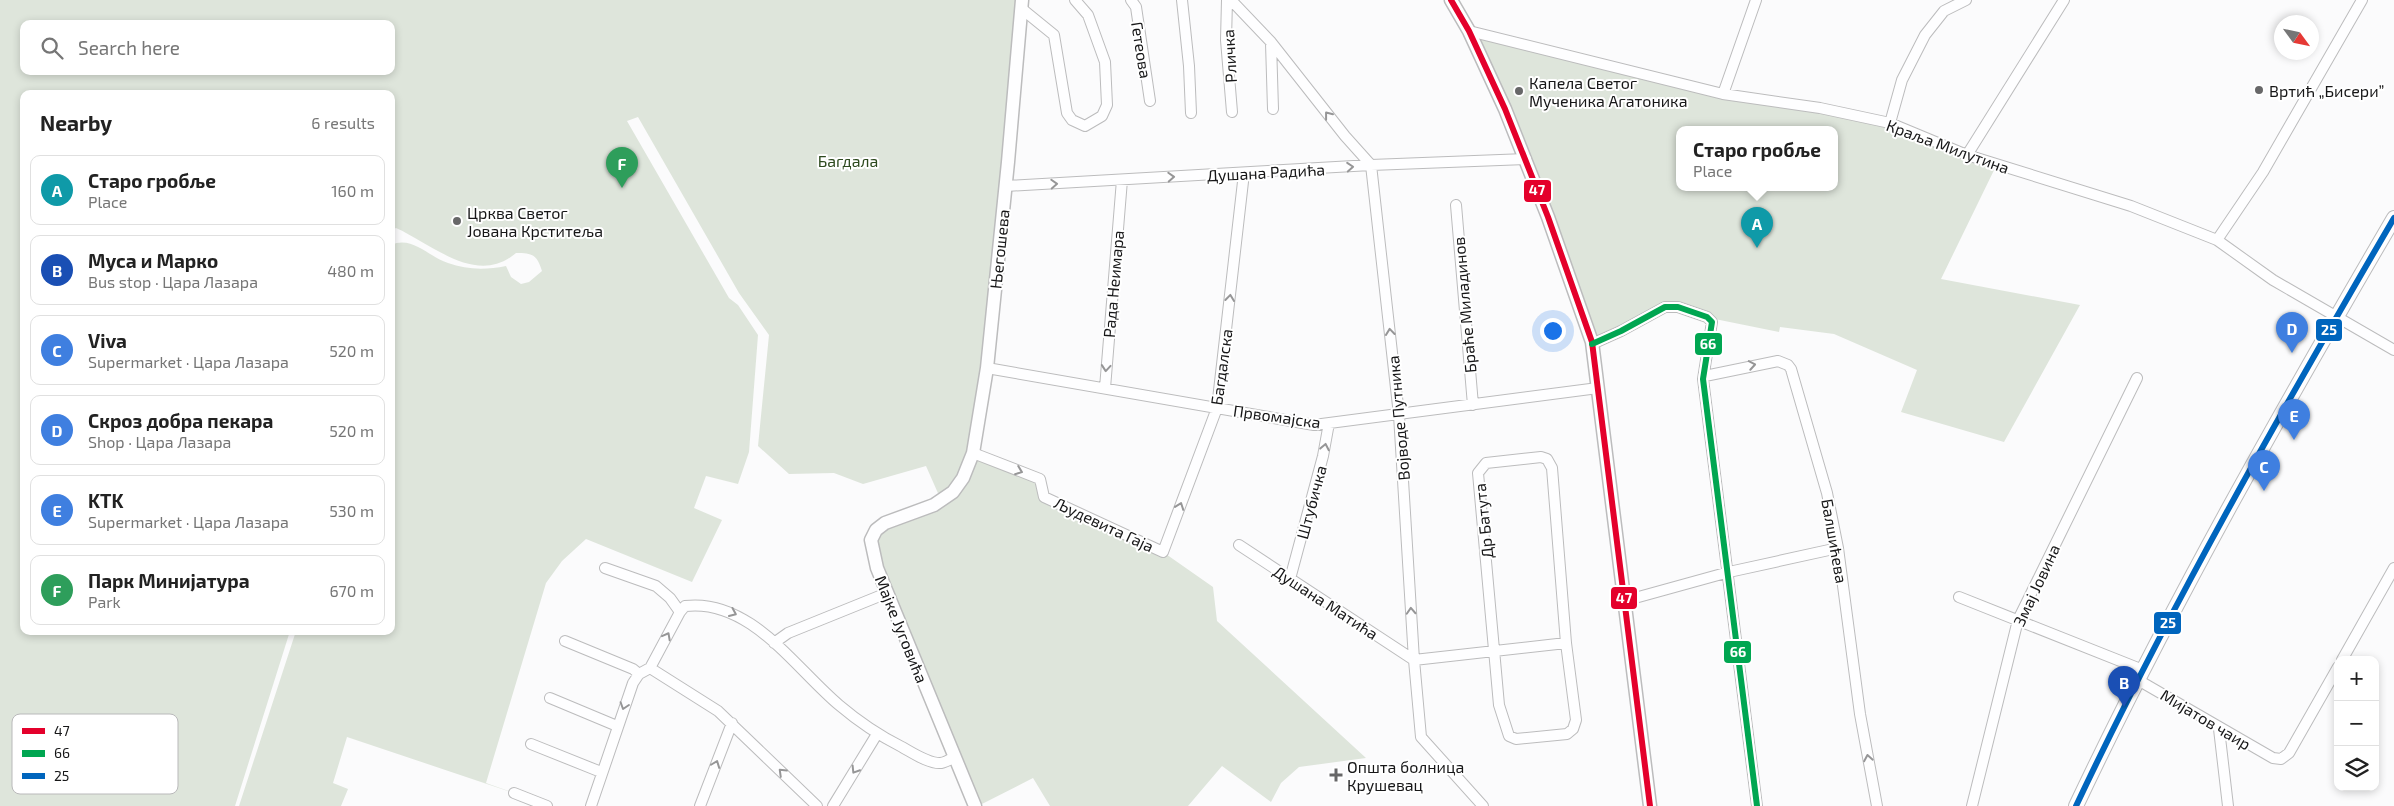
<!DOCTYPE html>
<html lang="en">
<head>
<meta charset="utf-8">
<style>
	:root { --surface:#fff; --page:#f2f2f2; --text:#222; --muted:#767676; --line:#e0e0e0; --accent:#676768 }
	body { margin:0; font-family:"Exo 2",sans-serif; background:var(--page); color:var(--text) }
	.controls { position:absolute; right:15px; bottom:15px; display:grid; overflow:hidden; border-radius:10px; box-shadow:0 2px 8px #0003 }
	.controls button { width:45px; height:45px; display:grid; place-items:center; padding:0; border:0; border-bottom:1px solid var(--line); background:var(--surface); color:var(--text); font:25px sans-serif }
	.compass { position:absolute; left:2274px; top:15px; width:45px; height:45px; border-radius:50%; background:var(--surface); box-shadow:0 2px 8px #0003; rotate:123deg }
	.you { position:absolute; left:1552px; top:330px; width:18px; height:18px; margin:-12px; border:4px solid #fff; border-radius:50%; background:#1a73e8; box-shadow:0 0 0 8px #1a73e833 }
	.badge { display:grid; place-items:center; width:32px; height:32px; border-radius:50%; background:var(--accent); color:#fff; font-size:16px; font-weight:700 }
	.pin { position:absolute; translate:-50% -41px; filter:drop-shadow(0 1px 2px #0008) }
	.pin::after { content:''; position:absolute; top:26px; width:18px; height:15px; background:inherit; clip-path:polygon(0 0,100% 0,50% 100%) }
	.popup { position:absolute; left:1676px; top:126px; width:162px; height:65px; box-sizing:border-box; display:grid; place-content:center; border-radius:10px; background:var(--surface); filter:drop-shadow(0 1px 4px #0005); font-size:16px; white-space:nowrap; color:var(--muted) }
	.popup b { font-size:19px; color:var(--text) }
	.popup::after { content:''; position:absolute; left:50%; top:100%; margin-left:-10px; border:10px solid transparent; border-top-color:var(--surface) }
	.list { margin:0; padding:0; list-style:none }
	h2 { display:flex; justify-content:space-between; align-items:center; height:65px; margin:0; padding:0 20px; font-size:21px }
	h2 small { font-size:16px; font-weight:400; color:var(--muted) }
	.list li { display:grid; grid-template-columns:32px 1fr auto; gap:15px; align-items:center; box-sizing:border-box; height:70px; margin:0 10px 10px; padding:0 10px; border:1px solid var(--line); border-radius:10px }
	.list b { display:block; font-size:19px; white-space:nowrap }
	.list p { margin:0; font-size:16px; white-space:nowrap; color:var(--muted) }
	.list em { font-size:16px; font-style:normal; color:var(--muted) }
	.icon { flex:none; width:28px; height:28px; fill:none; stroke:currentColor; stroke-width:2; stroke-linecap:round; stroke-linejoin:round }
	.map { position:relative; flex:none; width:2394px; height:806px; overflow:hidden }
	.search { position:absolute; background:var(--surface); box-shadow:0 2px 8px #0003; left:20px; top:20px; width:375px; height:55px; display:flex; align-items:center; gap:12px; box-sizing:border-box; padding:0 18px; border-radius:10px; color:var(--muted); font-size:19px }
	.panel { position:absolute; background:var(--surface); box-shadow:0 2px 8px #0003; left:20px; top:90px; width:375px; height:545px; border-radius:10px }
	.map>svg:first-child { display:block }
</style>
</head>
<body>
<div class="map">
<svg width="2394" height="806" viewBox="0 0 2394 806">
	<rect width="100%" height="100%" fill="#fbfbfc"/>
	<path fill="#dee5db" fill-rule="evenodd" d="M0 0H1022L974 453 1040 479 1044 497 1163 552 1213 587 1217 621 1366 758 1299 767 1281 783 1271 802 1222 766 1188 806H1050L1033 778 978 806 877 568 876 530 941 500 926 466 863 484 834 473 789 474 758 446 769 335 739 293 638 117 627 121 729 298 738 305 758 335 749 452 738 484 706 476 694 508 722 520 692 582 586 539 562 561 546 583 486 783 514 793 347 737 333 783 348 789 341 806H239L296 631H391V245C412 235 429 257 448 263 467 270 486 270 506 266L511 277 521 284 529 282 542 271C537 255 533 253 516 253 477 287 432 244 396 228L391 230V94H24V631H290L235 806H0ZM24 24H391V71H24Z
		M1469 31 1723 94 1890 123 1997 164 1941 279 2080 305 2004 442 1901 412 1917 370 1834 334 1780 327 1779 332 1705 317 1659 305 1592 342ZM1680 129H1834V187H1680Z"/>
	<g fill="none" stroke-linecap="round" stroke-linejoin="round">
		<defs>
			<path id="minor" d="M1131 0 1136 7 1150 101
				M1182 0 1189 66 1191 113
				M1227 0 1226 40 1232 112
				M1231 0 1271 42 1345 136 1371 165 1399 415 1414 660 1421 737 1483 806
				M1022 9 1054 35 1067 113 1072 120 1085 126 1102 116 1107 105 1105 62 1088 15 1075 0
				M1469 31 1723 94 1820 108 1890 123 1967 155 2131 206 2217 240 2273 280 2394 350
				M1271 43 1273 109
				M1723 94 1756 0
				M1890 123 1902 80 1925 35 1944 11 1966 0
				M1967 155 2064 0
				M1006 186 1371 165 1526 159
				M1456 205 1473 405
				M2217 240 2263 172 2362 0
				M1592 344 1621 331 1665 307H1678L1707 317 1712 322 1703 379 1757 806
				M987 368 1314 425 1598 388
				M1705 376 1778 361 1788 365 1791 369 1827 493 1838 548 1860 714 1877 806
				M1105 388 1122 180
				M973 453 1040 479 1044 497 1163 552 1217 408 1244 173
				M1541 457 1547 459 1552 468 1566 643 1576 720 1573 729 1567 734 1516 739 1509 736 1499 705 1478 473 1486 463Z
				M1239 545 1414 660
				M605 568 656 586 670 598 680 612
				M1290 579 1323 456 1329 423
				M1959 597 2143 670
				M1624 601 1729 572 1838 548
				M565 641 633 669 639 674
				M774 643 788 633 887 593
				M1414 660 1566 643
				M2342 660 2394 568
				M650 668 718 711 817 806
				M2138 680 2273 758 2281 759 2289 753 2338 667
				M550 698 617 726
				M2219 729 2228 806
				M531 744 601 772
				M514 793 547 806
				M591 806 633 683 639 674 650 668 680 612 685 606C750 598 794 667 839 705 859 722 880 736 902 747 913 753 929 764 941 763 946 762 951 759 955 757
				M700 806 732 723
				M833 806 877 734
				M1972 806 2018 620 2137 378"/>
			<path id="tertiary" d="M1451 0 1469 31 1505 109 1548 217 1592 342 1650 806
				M975 806 877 568 871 540 876 530 885 523 934 505 953 492 963 478 973 453 987 368 1008 162 1022 0"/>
			<path id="secondary" d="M2076 806C2171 605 2282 410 2394 218"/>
		</defs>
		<use href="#minor" stroke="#bcbcbd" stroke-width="12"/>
		<use href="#tertiary" stroke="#bcbcbd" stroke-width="15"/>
		<use href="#secondary" stroke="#bcbcbd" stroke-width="16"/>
		<use href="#minor" stroke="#fefeff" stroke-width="10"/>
		<use href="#tertiary" stroke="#fefeff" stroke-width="12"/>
		<use href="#secondary" stroke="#fefeff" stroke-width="14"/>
		<defs>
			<path id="bus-1" d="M1451 0 1469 31 1505 109 1548 217 1592 342 1650 806"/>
			<path id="bus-2" d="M1592 344 1621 331 1665 307H1678L1707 317 1712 322 1703 379 1757 806"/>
			<path id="bus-3" d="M2076 806C2171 605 2282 410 2394 218"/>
		</defs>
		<use href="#bus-1" stroke="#fff" stroke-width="10"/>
		<use href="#bus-2" stroke="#fff" stroke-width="10"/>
		<use href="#bus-3" stroke="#fff" stroke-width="10"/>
		<use href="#bus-1" stroke="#e4002b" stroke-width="6"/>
		<use href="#bus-2" stroke="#00a651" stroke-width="6"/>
		<use href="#bus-3" stroke="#0065bd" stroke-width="6"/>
	</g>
	<defs><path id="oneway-chevron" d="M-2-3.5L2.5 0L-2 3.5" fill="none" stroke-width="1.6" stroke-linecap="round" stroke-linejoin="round" transform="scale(1.25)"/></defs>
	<g stroke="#969697">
		<use href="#oneway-chevron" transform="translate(1328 115) rotate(-128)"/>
		<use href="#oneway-chevron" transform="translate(1350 167) rotate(-4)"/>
		<use href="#oneway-chevron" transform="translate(1171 177) rotate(-3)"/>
		<use href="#oneway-chevron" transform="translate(1054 184) rotate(-3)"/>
		<use href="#oneway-chevron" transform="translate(1230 298) rotate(-83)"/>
		<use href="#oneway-chevron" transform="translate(1390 332) rotate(-96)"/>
		<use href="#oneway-chevron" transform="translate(1752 365) rotate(-10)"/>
		<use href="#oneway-chevron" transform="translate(1106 368) rotate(95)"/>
		<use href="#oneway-chevron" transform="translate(1325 447) rotate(-79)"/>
		<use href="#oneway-chevron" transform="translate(1019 471) rotate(21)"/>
		<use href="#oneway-chevron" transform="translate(1180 506) rotate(-70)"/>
		<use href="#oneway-chevron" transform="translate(1411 611) rotate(-93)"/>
		<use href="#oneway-chevron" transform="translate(733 613) rotate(24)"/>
		<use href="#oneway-chevron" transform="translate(667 636) rotate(-62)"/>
		<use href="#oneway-chevron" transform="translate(624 706) rotate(108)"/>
		<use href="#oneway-chevron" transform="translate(1868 758) rotate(-100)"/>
		<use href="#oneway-chevron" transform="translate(716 764) rotate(-69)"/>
		<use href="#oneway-chevron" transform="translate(855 770) rotate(122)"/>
		<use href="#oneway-chevron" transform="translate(782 772) rotate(-136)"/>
	</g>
	<g fill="#676768" stroke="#fff" stroke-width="2">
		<circle cx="2259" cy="90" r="5"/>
		<circle cx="1519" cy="91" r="5"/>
		<circle cx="457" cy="221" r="5"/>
		<path d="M1333.5 767.5h5v5h5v5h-5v5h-5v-5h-5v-5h5z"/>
	</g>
	<g text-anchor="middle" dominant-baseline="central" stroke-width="4" stroke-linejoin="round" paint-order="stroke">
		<g font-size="16" fill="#171718" stroke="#fff">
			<text transform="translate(1142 50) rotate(81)">Гетеова</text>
			<text transform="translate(1229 56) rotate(-93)">Рличка</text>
			<text transform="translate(1948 146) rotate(20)">Краља Милутина</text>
			<text transform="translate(1266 172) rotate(-3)">Душана Радића</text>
			<text transform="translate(999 249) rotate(-84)">Његошева</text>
			<text transform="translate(1113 284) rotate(-85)">Рада Неимара</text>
			<text transform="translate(1464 305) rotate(-95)">Браће Миладинов</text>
			<text transform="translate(1221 367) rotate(-82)">Багдалска</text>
			<text transform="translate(1277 416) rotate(8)">Првомајска</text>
			<text transform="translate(1398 418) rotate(-95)">Војводе Путника</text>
			<text transform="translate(1311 502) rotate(-75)">Штубичка</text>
			<text transform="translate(1483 521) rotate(-96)">Др Батута</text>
			<text transform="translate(1104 524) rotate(25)">Људевита Гаја</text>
			<text transform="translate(1835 541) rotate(80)">Балшићева</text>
			<text transform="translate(2036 585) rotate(-65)">Змај Јовина</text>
			<text transform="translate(1326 602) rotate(33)">Душана Матића</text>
			<text transform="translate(902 629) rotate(68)">Мајке Југовића</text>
			<text transform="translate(2206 719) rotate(31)">Мијатов чаир</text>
		</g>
		<g font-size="16" fill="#171718" stroke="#fff" text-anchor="start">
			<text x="1529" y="82">Капела Светог<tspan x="1529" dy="18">Мученика Агатоника</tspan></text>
			<text x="2269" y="90">Вртић „Бисери”</text>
			<text x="467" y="212">Црква Светог<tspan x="467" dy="18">Јована Крститеља</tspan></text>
			<text x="1347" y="766">Општа болница<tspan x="1347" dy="18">Крушевац</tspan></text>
		</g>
		<g font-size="16" fill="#2d4a1e" stroke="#fff">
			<text x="848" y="160">Багдала</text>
		</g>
	</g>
	<rect x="12" y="714" width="166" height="80" rx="8" fill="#fff" stroke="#b9b9ba" stroke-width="1"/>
	<rect x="22" y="728" width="23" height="6" fill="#e4002b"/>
	<rect x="22" y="750" width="23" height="7" fill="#00a651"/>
	<rect x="22" y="773" width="23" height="6" fill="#0065bd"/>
	<g font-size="14" fill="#171718">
		<text x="54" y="736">47</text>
		<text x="54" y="758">66</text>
		<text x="54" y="781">25</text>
	</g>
	<g stroke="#fff" stroke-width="2">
		<rect x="1523" y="179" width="29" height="24" rx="5" fill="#e4002b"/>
		<rect x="2315" y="318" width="28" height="24" rx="5" fill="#0065bd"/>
		<rect x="1694" y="332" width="29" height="24" rx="5" fill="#00a651"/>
		<rect x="1610" y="586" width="28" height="24" rx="5" fill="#e4002b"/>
		<rect x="2153" y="611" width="29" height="24" rx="5" fill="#0065bd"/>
		<rect x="1723" y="640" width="29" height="24" rx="5" fill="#00a651"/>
	</g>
	<g font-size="14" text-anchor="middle" font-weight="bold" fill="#fff">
		<text x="1537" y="195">47</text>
		<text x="2329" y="335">25</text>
		<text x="1708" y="349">66</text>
		<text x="1624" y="603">47</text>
		<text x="2168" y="628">25</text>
		<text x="1738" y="657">66</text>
	</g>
</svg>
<div class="controls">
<button>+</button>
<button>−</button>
<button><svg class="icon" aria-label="layers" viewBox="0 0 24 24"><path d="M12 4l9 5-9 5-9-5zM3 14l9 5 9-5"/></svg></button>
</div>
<svg class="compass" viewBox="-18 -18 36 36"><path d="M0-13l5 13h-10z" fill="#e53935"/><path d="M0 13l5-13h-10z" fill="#767676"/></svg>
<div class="you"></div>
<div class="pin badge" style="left:1757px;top:248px;background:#0f9aa8">A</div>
<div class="popup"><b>Старо гробље</b>Place</div>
<div class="pin badge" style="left:2124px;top:707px;background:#1a4fb4">B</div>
<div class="pin badge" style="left:2264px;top:491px;background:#3f7fe0">C</div>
<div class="pin badge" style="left:2292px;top:353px;background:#3f7fe0">D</div>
<div class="pin badge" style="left:2294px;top:440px;background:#3f7fe0">E</div>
<div class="pin badge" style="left:622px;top:188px;background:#2e9e5b">F</div>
<div class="search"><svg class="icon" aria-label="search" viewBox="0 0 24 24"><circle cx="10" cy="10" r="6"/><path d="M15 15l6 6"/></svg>Search here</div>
<section class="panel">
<h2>Nearby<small>6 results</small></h2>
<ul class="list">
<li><span class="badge" style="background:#0f9aa8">A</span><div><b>Старо гробље</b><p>Place</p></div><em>160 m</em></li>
<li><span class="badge" style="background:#1a4fb4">B</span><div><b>Муса и Марко</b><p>Bus stop · Цара Лазара</p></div><em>480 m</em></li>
<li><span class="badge" style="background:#3f7fe0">C</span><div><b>Viva</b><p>Supermarket · Цара Лазара</p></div><em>520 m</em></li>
<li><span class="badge" style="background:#3f7fe0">D</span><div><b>Скроз добра пекара</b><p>Shop · Цара Лазара</p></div><em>520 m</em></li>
<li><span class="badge" style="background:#3f7fe0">E</span><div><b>KTK</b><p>Supermarket · Цара Лазара</p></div><em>530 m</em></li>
<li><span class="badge" style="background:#2e9e5b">F</span><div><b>Парк Минијатура</b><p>Park</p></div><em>670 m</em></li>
</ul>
</section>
</div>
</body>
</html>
